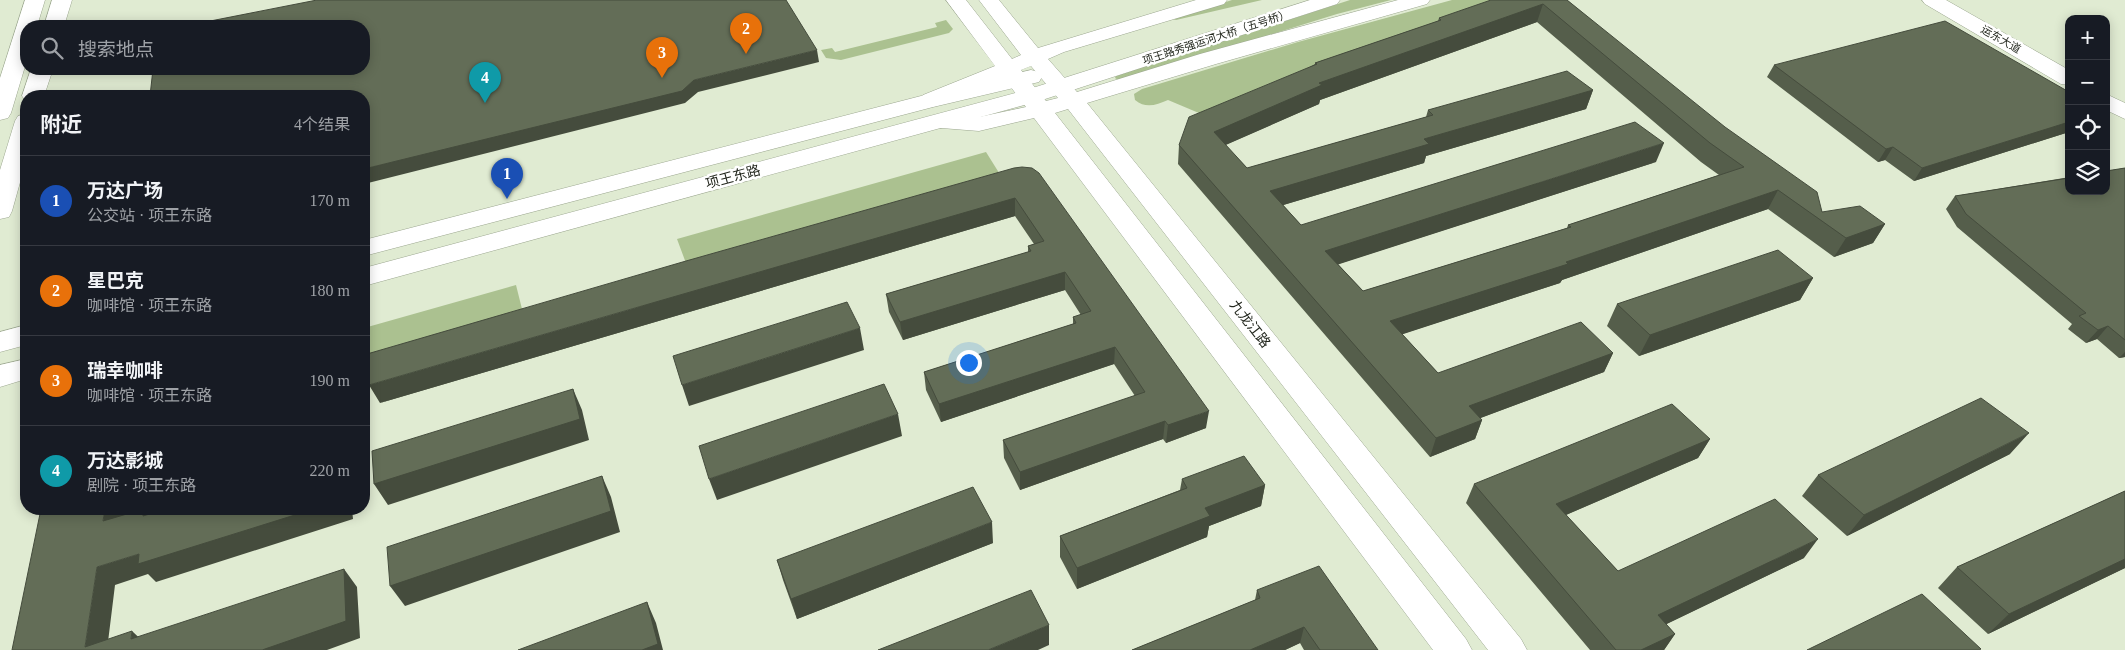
<!DOCTYPE html>
<html lang="zh">
<head>
<meta charset="utf-8">
<style>
	:root { --surface:#171b24; --page:#242831; --text:#f1f3f6; --muted:#9ea1a6; --line:#363941; --accent:#a3b18f }
	body { margin:0; font-family:"Times New Roman","Noto Sans SC",serif; background:var(--page); color:var(--text) }
	.controls { position:absolute; right:15px; top:15px; display:grid; overflow:hidden; border-radius:10px; box-shadow:0 2px 12px #0003 }
	.controls button { width:45px; height:45px; display:grid; place-items:center; padding:0; border:0; border-bottom:1px solid var(--line); background:var(--surface); color:var(--text); font:25px sans-serif }
	.you { position:absolute; left:968px; top:362px; width:18px; height:18px; margin:-12px; border:4px solid #fff; border-radius:50%; background:#1a73e8; box-shadow:0 0 0 8px #1a73e833 }
	.badge { display:grid; place-items:center; width:32px; height:32px; border-radius:50%; background:var(--accent); color:#fff; font-size:16px; font-weight:700 }
	.pin { position:absolute; translate:-50% -41px; filter:drop-shadow(0 1px 2px #0008) }
	.pin::after { content:''; position:absolute; top:26px; width:18px; height:15px; background:inherit; clip-path:polygon(0 0,100% 0,50% 100%) }
	.list { margin:0; padding:0; list-style:none }
	h2 { display:flex; justify-content:space-between; align-items:center; height:65px; margin:0; padding:0 20px; font-size:21px }
	h2 small { font-size:16px; font-weight:400; color:var(--muted) }
	.list li { display:grid; grid-template-columns:32px 1fr auto; gap:15px; align-items:center; box-sizing:border-box; height:90px; padding:0 20px; border-top:1px solid var(--line) }
	.list b { display:block; font-size:19px; white-space:nowrap }
	.list p { margin:0; font-size:16px; white-space:nowrap; color:var(--muted) }
	.list em { font-size:16px; font-style:normal; color:var(--muted) }
	.icon { flex:none; width:28px; height:28px; fill:none; stroke:currentColor; stroke-width:2; stroke-linecap:round; stroke-linejoin:round }
	.map { position:relative; flex:none; width:2125px; height:650px; overflow:hidden }
	.search { position:absolute; background:var(--surface); box-shadow:0 2px 12px #0003; left:20px; top:20px; width:350px; height:55px; display:flex; align-items:center; gap:12px; box-sizing:border-box; padding:0 18px; border-radius:20px; color:var(--muted); font-size:19px }
	.panel { position:absolute; background:var(--surface); box-shadow:0 2px 12px #0003; left:20px; top:90px; width:350px; height:425px; border-radius:20px }
	.map>svg:first-child { display:block }
</style>
</head>
<body>
<div class="map">
<svg width="2125" height="650" viewBox="0 0 2125 650">
	<rect width="100%" height="100%" fill="#e0ebd2"/>
	<path fill="#abc190" d="M1232 0H1262L1176 20 1173 19Z
		M1350 0H1391L1337 14 1128 79 1120 81 1115 78 1116 76Z
		M1452 0H1546L1206 116 1168 100C1156 105 1146 109 1135 100L1134 94 1142 89 1298 42Z
		M946 20 953 29 949 33 841 60 826 58 821 50 832 48 835 52 937 27 935 23Z
		M986 152 1006 184 690 274 677 239Z
		M516 285 526 325 364 373V328Z"/>
	<g fill="none" stroke-linecap="round" stroke-linejoin="round">
		<defs>
			<path id="secondary" d="M25 0H45L37 26H26V63L11 113 8 118 0 120V78Z
				M52 0H72L64 26H44Z
				M946 0H966L1012 59 1021 55 979 0H999L1038 48 1196 0H1227L1224 4 1064 52 1048 59 1077 92 1200 54 1398 0H1430L1427 4 1216 64 1087 103 1521 639 1527 650H1488L1068 109 1055 113 1466 639 1472 650H1433L1034 118 979 131 929 127 926 122 929 117 937 115 979 117 1026 107 1004 78 939 105 931 107 923 105 920 100 923 95 995 66ZM1031 66 1058 98 1046 101 1021 70Z
				M1922 0H1946L2069 70V85L2061 84 1925 4Z
				M31 69H53L44 96H26V101L22 96Z
				M2106 94 2125 103V119L2106 110Z
				M26 114V161L12 211 9 217 0 219V170L15 121 18 116Z"/>
			<path id="primary" d="M1310 0H1340L1337 4 1039 101 364 286V268L1023 91Z
				M1031 70 1039 72 1042 77 1039 82 933 107 364 256V240L921 96Z
				M26 325V345L0 352V332Z
				M26 359V379L0 387V365Z"/>
		</defs>
		<use href="#secondary" stroke="#9ca790" stroke-width="1"/>
		<use href="#primary" stroke="#9ca790" stroke-width="1"/>
		<use href="#secondary" fill="#fff" fill-rule="evenodd"/>
		<use href="#primary" fill="#fff" fill-rule="evenodd"/>
	</g>
	<path fill="#555e4b" fill-rule="evenodd" d="M1567 0 1822 212 1885 224 1873 243 1834 257 1768 209 1562 280 1560 283 1402 334 1438 373 1613 353 1604 372 1480 418 1482 420 1475 439 1430 457 1178 164 1179 145 1315 64V63L1438 21 1439 18ZM1537 22 1701 162 1719 175 1568 225 1567 228 1363 291 1338 264 1656 162 1301 225 1283 205 1424 163 1426 156 1586 109 1593 90 1428 110 1426 117 1247 168 1225 145 1319 104 1320 100Z
		M1774 65 2069 92V132L1914 181 1885 160 1878 162 1767 77Z
		M1014 168 1206 428 1166 443 1163 439 1020 490 1004 458 1003 440 1135 396 1114 364 941 422 926 390 924 372 1073 324V317L1081 315 1065 290 903 340 889 312 886 294 1028 252V246L1034 244 1015 216 380 403Z
		M2125 168V357L2119 358 2097 339 2086 343 2068 329 2072 324 1957 227 1946 209 1955 196Z
		M1813 278 1800 300 1639 356 1607 326 1617 304Z
		M1710 439 1698 458 1566 515 1618 571 1804 558 1666 624 1675 634 1664 650H1590L1466 503 1474 484Z
		M2010 454 1847 536 1802 496 1818 475Z
		M1182 479 1265 485 1261 506 1209 526 1207 537 1077 589 1060 557V536L1180 490Z
		M2125 491V568L1988 634 1938 588 1957 567Z
		M993 543 797 619 783 580 777 560Z
		M1257 590 1378 650H1304L1300 643 1285 650H1132L1255 600Z"/>
	<path fill="#454c3d" d="M1543 4 1537 22 1320 100 1319 104 1212 151 1214 132 1319 83Z
		M817 50 819 62 698 92 685 103 364 184V169L694 80Z
		M1593 90 1586 109 1426 156 1424 163 1267 210 1270 191 1424 139Z
		M2069 122V132L1914 181 1922 168Z
		M1664 143 1656 162 1321 270 1325 251Z
		M1893 147 1885 160 1878 162 1886 149Z
		M1778 190 1768 209 1562 280 1560 283 1385 340 1390 321 1566 262Z
		M1015 198V216L380 403 369 385Z
		M1885 224 1873 243 1834 257 1846 238Z
		M1065 272V290L903 340 900 322Z
		M1813 278 1800 300 1639 356 1650 335Z
		M2108 326 2097 339 2086 343 2098 330Z
		M860 328 864 350 689 406 682 385Z
		M1115 347 1114 364 941 422 939 404Z
		M2125 352V357L2119 358Z
		M1613 353 1604 372 1462 425 1469 406Z
		M573 389 582 410 589 440 388 505 374 484Z
		M1209 411 1206 428 1166 443 1168 425Z
		M898 414 902 436 717 500 709 479Z
		M1482 420 1475 439 1430 457 1436 438Z
		M1165 421 1163 439 1020 490V472Z
		M2029 433 2010 454 1847 536 1864 515Z
		M1710 439 1698 458 1547 523 1556 504Z
		M602 476 611 497 620 532 405 606 390 586Z
		M1265 485 1261 506 1209 526 1207 537 1077 589V568L1205 508Z
		M105 509H125L121 540 103 521Z
		M144 509 161 527 143 516Z
		M314 509H352L353 519 156 582 148 574 115 585 107 650 85 647 97 567 139 554Z
		M992 522 993 543 797 619 791 599Z
		M1818 539 1804 558 1646 634 1658 615Z
		M2125 559V568L1988 634 2009 614Z
		M344 569 357 587 360 638 327 650H262Z
		M647 602 656 623 663 650H642Z
		M1049 625V645L1038 650H988Z
		M1304 627 1300 643 1285 650H1250Z
		M132 631 151 649 131 639Z
		M1675 634 1664 650H1641Z"/>
	<path fill="#636d57" stroke="#454c3d" fill-rule="evenodd" d="M317 0H786L817 50 694 80 682 91 364 169V96H150L153 69H364V26H185Z
		M1491 0H1567L1725 127 1817 192 1822 212 1860 206 1885 224 1846 238 1778 190 1566 262 1568 264 1390 321 1438 373 1581 322 1613 353 1469 406 1482 420 1436 438 1179 145 1189 117 1317 64 1315 63 1441 20 1439 18ZM1543 4 1710 143 1744 167 1568 225 1571 227 1363 291 1325 251 1664 143 1635 122 1301 225 1270 191 1429 144 1424 139 1593 90 1567 71 1428 110 1433 115 1247 168 1214 132 1322 85 1319 83Z
		M1945 21 2069 92V122L1922 168 1893 147 1886 149 1774 65Z
		M1022 167 1032 168 1039 173 1209 411 1168 425 1165 421 1020 472 1003 440 1145 392 1115 347 939 404 924 372 1076 323 1073 317 1091 311 1065 272 900 322 886 294 1031 251 1028 246 1044 241 1015 198 369 385 367 354 686 261 1014 168Z
		M2125 168V340L2108 326 2098 330 2079 316 2086 313 1966 214 1955 196 2069 178V191H2106V171Z
		M1778 250 1813 278 1650 335 1617 304Z
		M847 302 860 328 682 385 673 356Z
		M884 384 898 414 709 479 699 446Z
		M573 389 580 419 374 484 372 451Z
		M1981 398 2029 433 1864 515 1818 475Z
		M1672 404 1710 439 1556 504 1618 571 1775 499 1818 539 1658 615 1675 634 1641 650H1616L1474 484Z
		M1244 456 1265 485 1205 508 1210 516 1077 568 1060 536 1187 488 1182 479Z
		M602 476 611 511 390 586 387 547Z
		M973 487 992 522 791 599 777 560Z
		M2125 491V559L2009 614 1957 567Z
		M41 509H105L103 521 144 509 143 516 166 509H314L138 564 139 554 97 567 85 647 132 631 131 639 344 569 346 621 262 650H12Z
		M1319 566 1378 650H1320L1304 627 1250 650H1132L1260 598 1257 590Z
		M1031 590 1049 625 988 650H878Z
		M1922 594 1981 649 1979 650H1807Z
		M647 602 658 644 642 650H518Z"/>
	<g text-anchor="middle" dominant-baseline="central" stroke-width="5" stroke-linejoin="round" paint-order="stroke">
		<g font-size="11" fill="#24281f" stroke="#fff">
			<text transform="translate(1216 37) rotate(-18)">项王路秀强运河大桥（五号桥）</text>
			<text transform="translate(2001 39) rotate(30)">运东大道</text>
		</g>
		<g font-size="14" fill="#24281f" stroke="#fff">
			<text transform="translate(733 177) rotate(-15)">项王东路</text>
			<text transform="translate(1250 324) rotate(52)">九龙江路</text>
		</g>
	</g>
</svg>
<div class="controls">
<button>+</button>
<button>−</button>
<button><svg class="icon" aria-label="locate" viewBox="0 0 24 24"><circle cx="12" cy="12" r="6"/><path d="M12 2v4M12 18v4M2 12h4M18 12h4"/></svg></button>
<button><svg class="icon" aria-label="layers" viewBox="0 0 24 24"><path d="M12 4l9 5-9 5-9-5zM3 14l9 5 9-5"/></svg></button>
</div>
<div class="you"></div>
<div class="pin badge" style="left:507px;top:199px;background:#1a4fb4">1</div>
<div class="pin badge" style="left:746px;top:54px;background:#e8710a">2</div>
<div class="pin badge" style="left:662px;top:78px;background:#e8710a">3</div>
<div class="pin badge" style="left:485px;top:103px;background:#0f9aa8">4</div>
<div class="search"><svg class="icon" aria-label="search" viewBox="0 0 24 24"><circle cx="10" cy="10" r="6"/><path d="M15 15l6 6"/></svg>搜索地点</div>
<section class="panel">
<h2>附近<small>4个结果</small></h2>
<ul class="list">
<li><span class="badge" style="background:#1a4fb4">1</span><div><b>万达广场</b><p>公交站 · 项王东路</p></div><em>170 m</em></li>
<li><span class="badge" style="background:#e8710a">2</span><div><b>星巴克</b><p>咖啡馆 · 项王东路</p></div><em>180 m</em></li>
<li><span class="badge" style="background:#e8710a">3</span><div><b>瑞幸咖啡</b><p>咖啡馆 · 项王东路</p></div><em>190 m</em></li>
<li><span class="badge" style="background:#0f9aa8">4</span><div><b>万达影城</b><p>剧院 · 项王东路</p></div><em>220 m</em></li>
</ul>
</section>
</div>
</body>
</html>
